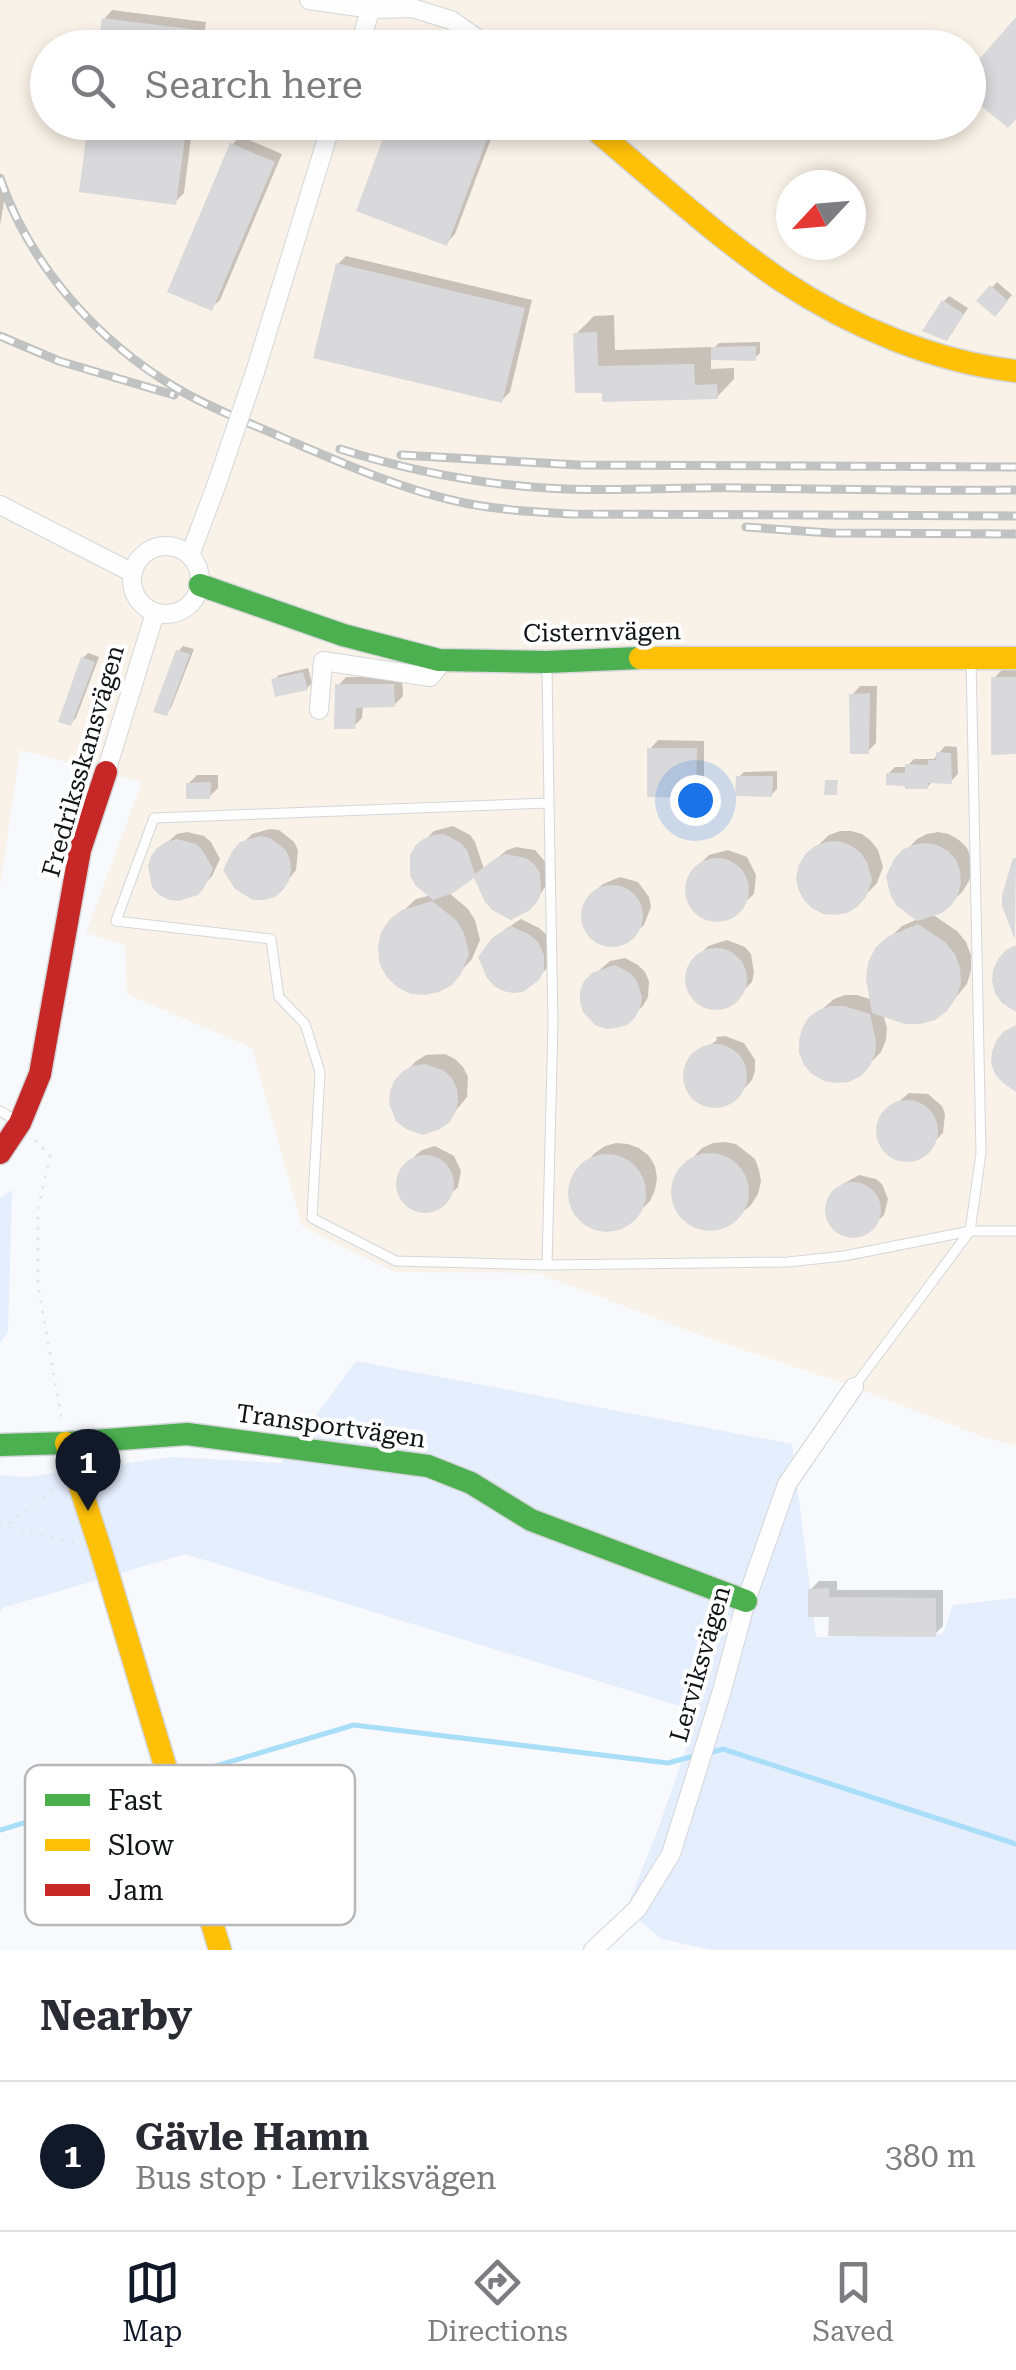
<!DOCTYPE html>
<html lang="en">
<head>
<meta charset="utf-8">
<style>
	:root { --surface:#fff; --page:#f7f7f7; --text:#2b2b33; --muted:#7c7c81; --line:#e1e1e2; --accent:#111827 }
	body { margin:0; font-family:"Roboto Serif",serif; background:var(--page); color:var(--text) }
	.compass { position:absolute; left:776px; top:170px; width:90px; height:90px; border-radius:50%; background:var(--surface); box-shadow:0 5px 15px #0003; rotate:244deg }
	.you { position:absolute; left:695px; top:800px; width:35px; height:35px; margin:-25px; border:8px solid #fff; border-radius:50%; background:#1a73e8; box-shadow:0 0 0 15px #1a73e833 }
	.badge { display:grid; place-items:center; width:65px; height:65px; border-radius:50%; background:var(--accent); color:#fff; font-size:32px; font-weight:700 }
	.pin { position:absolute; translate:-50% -82px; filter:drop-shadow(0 2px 5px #0008) }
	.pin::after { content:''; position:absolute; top:52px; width:35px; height:30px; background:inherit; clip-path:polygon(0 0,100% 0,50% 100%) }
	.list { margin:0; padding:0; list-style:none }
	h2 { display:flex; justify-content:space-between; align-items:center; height:130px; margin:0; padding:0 40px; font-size:42px }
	h2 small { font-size:32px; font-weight:400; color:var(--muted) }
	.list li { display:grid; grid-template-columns:65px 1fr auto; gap:30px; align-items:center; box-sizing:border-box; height:150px; padding:0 40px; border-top:2px solid var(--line) }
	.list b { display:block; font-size:38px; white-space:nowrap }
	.list p { margin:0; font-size:32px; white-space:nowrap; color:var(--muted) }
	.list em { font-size:32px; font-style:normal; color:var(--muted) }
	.icon { flex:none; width:55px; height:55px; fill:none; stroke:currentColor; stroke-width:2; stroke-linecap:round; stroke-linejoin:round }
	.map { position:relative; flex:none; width:1016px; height:1950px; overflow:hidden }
	.search { position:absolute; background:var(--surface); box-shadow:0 5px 15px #0003; left:30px; right:30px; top:30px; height:110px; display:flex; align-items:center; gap:25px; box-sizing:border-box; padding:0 35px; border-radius:55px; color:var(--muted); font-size:38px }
	.sheet { height:280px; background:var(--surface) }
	nav { display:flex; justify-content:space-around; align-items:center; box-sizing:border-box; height:140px; border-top:2px solid var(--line); background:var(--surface); font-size:28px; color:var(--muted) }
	nav a { display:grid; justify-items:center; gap:5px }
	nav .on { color:var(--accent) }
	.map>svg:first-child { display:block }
</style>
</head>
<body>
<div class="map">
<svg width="1016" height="1950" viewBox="0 0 1016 1950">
	<rect width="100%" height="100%" fill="#f7f9fc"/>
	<path fill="#f9f2e8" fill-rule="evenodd" d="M0 0H1016V1446L986 1438 854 1387 711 1339 537 1273 395 1272 302 1226 252 1048 127 994 125 945 86 933 142 782 20 750 0 887ZM48 48H968V122H48ZM791 185H851V245H791Z"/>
	<path fill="#e5eefd" d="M12 1190 8 1332 0 1343V1198Z
		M356 1361 792 1444 816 1637 943 1634 953 1605 1016 1598V1950H712L662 1939 626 1909 657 1832 699 1712 185 1554 2 1608 0 1613V1475L26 1477 172 1457 281 1463Z"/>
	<path fill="#0003" d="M112 10 206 22 202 48H100L104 19Z
		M90 122H193L184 193 175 202Z
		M392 122 497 123 455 234 447 243Z
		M240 136 282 154 220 300 211 308 232 145Z
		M0 190 6 191 0 225Z
		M346 256 532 300 510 392 502 400 338 264Z
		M997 282 1012 295 995 314 980 301Z
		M949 296 968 308 952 333 944 301Z
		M614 315 615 350 711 347V351L719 343 760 342V353L755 358H711V369L734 368V379L717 397 604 390 576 334 594 316Z
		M183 646 194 649 171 708 166 714 178 652Z
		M88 653 99 657 76 718 70 724 83 658Z
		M308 668 312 683 307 688 274 680 279 675Z
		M1002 670H1016V752L994 678Z
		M346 677H402L403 696 394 705H363L362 718 354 726 338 686Z
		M860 686H877L876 743 868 751 852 695Z
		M658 740 704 741V787L695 795 650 749Z
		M945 746 957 747 958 774 951 781H933L927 787 888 774 895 767H906L914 759H934Z
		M777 771V789L771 795 739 777 744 772Z
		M197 775H218V788L209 797 188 784Z
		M453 826 470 835 475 842 484 869 507 850 516 847 535 850 547 864 548 882 538 898 475 874 448 892 468 909 475 920 480 940 472 959 450 983 392 921 416 899 431 895 427 838 434 831Z
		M270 829 279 830 294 842 298 850 296 870 282 888 235 851 252 834Z
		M840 831H851L862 834 871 841 878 850 883 867 877 883 856 905 807 856 829 835Z
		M187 832 204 836 211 842 220 859 212 876 196 893 159 849 177 834Z
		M938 832 949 834 959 840 967 848 971 858 972 870 969 881 963 891 950 904 932 914 957 931 966 942 971 955V970L967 984 946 1009 883 1014 887 1028 886 1040 881 1052 860 1074 811 1019 834 999 845 995H857L873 1000 877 950 902 926 918 919 896 861 917 839 927 834Z
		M728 850 747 857 756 875 754 894 729 917 710 920 694 910 686 891 688 881 692 872 709 855Z
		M620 877 638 882 649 897 651 907 644 925 626 941 612 946 597 941 590 935 583 918 587 900 593 893 603 884Z
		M521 919 539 928 546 934 551 945V960L547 968 538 978 494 940 504 930Z
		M727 940 745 947 751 954 754 973 752 982 729 1005 720 1007 702 1004 690 991 687 983 692 963 708 946Z
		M625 958 638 965 645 972 649 981 648 997 643 1006 625 1022 596 973 610 961Z
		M725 1036 744 1043 755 1060V1071L752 1080 736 1098 727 1104 717 1106 699 1102 687 1086 685 1077 691 1059 717 1040 716 1037Z
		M445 1054 455 1059 463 1067 468 1077 467 1097 448 1120 396 1082 416 1061 426 1055Z
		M909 1093 928 1094 942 1106 945 1114 943 1133 920 1156 902 1159 885 1149 879 1132 884 1114Z
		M725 1142 736 1144 755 1159 759 1170 761 1181 758 1194 751 1205 727 1225 715 1229H702L691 1224 681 1215 675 1204 673 1192 675 1180 681 1170 702 1148 713 1143Z
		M616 1143 628 1144 639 1148 649 1156 655 1166 657 1178 655 1190 650 1201 628 1223 617 1228 605 1229 593 1227 583 1220 575 1211 571 1200V1187L574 1176 595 1153 605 1146Z
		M435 1146 454 1156 461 1171 458 1187 436 1208 428 1211 410 1206 399 1192 400 1174 415 1156 422 1150Z
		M859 1175 876 1179 882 1184 888 1199 884 1215 868 1230 853 1236 845 1235 832 1225 827 1209 834 1193 843 1184Z
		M819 1581H837V1590H943V1626L935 1634 831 1615 810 1590Z"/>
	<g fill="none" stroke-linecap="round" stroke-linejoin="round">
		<path stroke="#a9def9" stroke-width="5" d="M709 1753 723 1749 1016 1844
			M175 1778 354 1725 668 1763 698 1755
			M0 1830 160 1782"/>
	</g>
	<path fill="#d9d9db" d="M1016 17V119L1008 128 968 95V72Z
		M102 18 199 30 196 48H98Z
		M88 122H187L176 205 79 192Z
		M389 122H467L490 131 447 246 356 211Z
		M230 143 275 162 212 311 167 292Z
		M336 263 525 308 502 403 313 358Z
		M990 285 1008 301 995 317 976 301Z
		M942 300 964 314 947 341 922 331Z
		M597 332 598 366 694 364 695 385 717 384 718 399 602 402V393H575L573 333Z
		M756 346V361L711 360V347Z
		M176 650 190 654 167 716 153 712Z
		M81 657 95 662 71 726 58 722Z
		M303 672 308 690 275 697 271 679Z
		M991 677H1016V754L991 755Z
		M335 684H394L395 707 356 708 355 729H334Z
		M870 693 869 754H850L849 694Z
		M647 748H697L696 798 647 797Z
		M936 752 951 753 952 784 928 783V789H905V786L886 785V773H905V764L928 765V760H936Z
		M736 776H773L772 797 735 796Z
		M825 780H838L837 795H824Z
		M211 782 210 799H186V783Z
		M444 834 461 843 467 850 475 874 496 858 506 854 526 858 534 864 540 873 541 893 537 902 530 910 511 920 492 910 485 902 474 878 453 893 433 900 416 886 410 876V855L415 846 423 839 433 835Z
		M260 836 270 838 286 850 290 860 291 870 289 881 283 890 275 897 264 900H253L235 889 223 870 233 850 240 842Z
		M177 839 196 844 203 851 213 869 204 888 198 895 179 901 169 900 159 895 152 887 148 866 151 856 157 848 166 842Z
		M838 841 850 845 860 852 867 862 872 880 866 897 857 907 847 913 835 915 823 914 812 908 804 900 798 889 796 877 799 865 805 854 815 846 826 842Z
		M925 843 937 845 948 851 956 860 960 871 961 883 958 895 951 906 942 913 917 921 896 905 890 894 886 876 894 859 902 850 913 845Z
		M685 890a32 32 0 1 1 64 0a32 32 0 1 1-64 0Z
		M1013 858H1016L1015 940 1002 906V895Z
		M581 916a31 31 0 1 1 62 0a31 31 0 1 1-62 0Z
		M432 901 456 920 464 933 469 954 461 974 452 985 439 992 425 995 411 994 397 987 386 976 379 962 378 947 381 932 390 919 402 910Z
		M918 924 945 942 955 954 960 968 961 983 956 998 947 1011 935 1020 920 1024H905L872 1013 866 979 868 963 875 948 887 937Z
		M511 926 530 935 538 942 544 955V971L539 980 523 992 513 993 503 991 494 986 487 978 478 957 492 938Z
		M1016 945V1012L1002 1003 995 993 992 981 993 970 998 959 1006 950Z
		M685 979a31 31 0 1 1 62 0a31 31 0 1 1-62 0Z
		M615 965 630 973 637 981 642 997 640 1008 635 1018 627 1025 616 1028 606 1029 595 1025 583 1012 580 1002V991L584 981 592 973Z
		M831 1006H844L870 1014 876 1041 875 1054 870 1066 861 1076 849 1082 836 1083 824 1081 812 1074 804 1065 799 1053V1040L802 1028 809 1017 819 1010Z
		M1016 1025V1092L1002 1082 995 1074 991 1063 992 1052 996 1041 1003 1032Z
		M683 1076a32 32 0 1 1 64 0a32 32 0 1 1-64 0Z
		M424 1064 443 1070 452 1078 457 1089 458 1101 456 1111 450 1122 440 1129 423 1135 406 1129 396 1121 389 1104 390 1092 394 1081 402 1072 412 1066Z
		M876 1131a31 31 0 1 1 62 0a31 31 0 1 1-62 0Z
		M671 1192a39 39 0 1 1 78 0a39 39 0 1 1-78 0Z
		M568 1193a39 39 0 1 1 78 0a39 39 0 1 1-78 0Z
		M396 1184a29 29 0 1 1 58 0a29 29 0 1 1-58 0Z
		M825 1210a28 28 0 1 1 56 0a28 28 0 1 1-56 0Z
		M829 1588V1597L936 1598V1637L828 1636 829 1617H808V1589Z"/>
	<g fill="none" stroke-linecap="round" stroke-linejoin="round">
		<defs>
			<path id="lane" d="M547 666 549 803 154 818 116 921 271 939 279 997 305 1024 320 1072 312 1218 396 1261 547 1265 788 1262 844 1256 970 1231H1016
				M0 1111 17 1121
				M547 1265 553 1022 549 803
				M854 1387 970 1231 981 1153 971 659"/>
			<path id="street" d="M309 0 372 9 412 8 451 20 491 48
				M359 48 373 0
				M255 372 332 122
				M0 505 133 573
				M132 580a34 34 0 1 1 68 0a34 34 0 1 1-68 0Z
				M190 555 216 486
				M319 710 323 661 430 677 444 660
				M106 772 155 613
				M593 1950 637 1909 671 1854 721 1694 746 1601 787 1484 854 1387"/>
			<path id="fast" d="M200 585 343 635 439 660 546 662 640 658
				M0 1445 66 1443 187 1434 428 1466 471 1483 531 1520 746 1601"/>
			<path id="slow" d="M586 122C650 175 713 234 782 281 850 326 935 362 1016 371
				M640 658H1016
				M66 1443 101 1551 220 1950"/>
			<path id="jam" d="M0 1153 20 1123 40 1074 80 850 106 772"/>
		</defs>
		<use href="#lane" stroke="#d4d6d9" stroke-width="11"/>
		<use href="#street" stroke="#d4d6d9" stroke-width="20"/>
		<use href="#fast" stroke="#d4d6d9" stroke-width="25"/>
		<use href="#slow" stroke="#d4d6d9" stroke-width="25"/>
		<use href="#jam" stroke="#d4d6d9" stroke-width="25"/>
		<path stroke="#e3e3e4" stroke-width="2.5" stroke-dasharray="2.5 8" stroke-linecap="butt" d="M35 1140 50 1156 38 1208V1285L62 1422
			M9 1524 58 1486
			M0 1525 76 1544"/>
		<use href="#lane" stroke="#fefeff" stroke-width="9"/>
		<use href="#street" stroke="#fefeff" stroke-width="18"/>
		<use href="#fast" stroke="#4caf50" stroke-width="22"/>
		<use href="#slow" stroke="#ffc107" stroke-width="22"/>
		<use href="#jam" stroke="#c62828" stroke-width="22"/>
		<defs>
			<path id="rail" d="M0 178C30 266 98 342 178 389 210 408 247 422 281 437 340 462 397 488 460 502 497 510 536 512 573 514L1016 516
				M0 336 59 361 174 395
				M340 449C413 472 489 486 565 489 624 491 683 487 741 488 833 489 924 491 1016 490
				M401 455 579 465 1016 467
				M746 527 830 533 1016 534"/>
		</defs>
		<use href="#rail" stroke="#c1c2c2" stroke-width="9"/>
		<use href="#rail" stroke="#fff" stroke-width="5" stroke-dasharray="15" stroke-linecap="butt"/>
		<defs>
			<path id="street-bridge" d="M216 486 255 372"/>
		</defs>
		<use href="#street-bridge" stroke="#d4d6d9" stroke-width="20" stroke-linecap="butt"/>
		<use href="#street-bridge" stroke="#fefeff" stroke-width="18"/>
	</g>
	<g text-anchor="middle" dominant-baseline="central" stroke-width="8" stroke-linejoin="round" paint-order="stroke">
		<g font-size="25" fill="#111317" stroke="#fff">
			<text transform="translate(602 632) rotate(-1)">Cisternvägen</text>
			<text transform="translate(83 761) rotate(-74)">Fredriksskansvägen</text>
			<text transform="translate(331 1426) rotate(8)">Transportvägen</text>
			<text transform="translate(700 1664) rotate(-74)">Lerviksvägen</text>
		</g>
	</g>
	<rect x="25" y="1765" width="330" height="160" rx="15" fill="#fff" stroke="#b8b8b9" stroke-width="2.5"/>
	<rect x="45" y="1794" width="45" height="12" fill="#4caf50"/>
	<rect x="45" y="1839" width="45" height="12" fill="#ffc107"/>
	<rect x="45" y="1884" width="45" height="12" fill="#c62828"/>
	<g font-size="28" fill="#111317">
		<text x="108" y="1810">Fast</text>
		<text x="108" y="1855">Slow</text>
		<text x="108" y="1900">Jam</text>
	</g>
</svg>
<svg class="compass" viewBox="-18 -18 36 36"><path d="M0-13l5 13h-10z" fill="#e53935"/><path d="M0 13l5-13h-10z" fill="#7c7c81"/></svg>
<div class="you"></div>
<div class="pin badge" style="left:88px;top:1511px">1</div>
<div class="search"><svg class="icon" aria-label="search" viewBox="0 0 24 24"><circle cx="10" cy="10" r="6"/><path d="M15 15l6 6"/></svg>Search here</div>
</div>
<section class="sheet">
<h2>Nearby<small></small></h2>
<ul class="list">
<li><span class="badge">1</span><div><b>Gävle Hamn</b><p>Bus stop · Lerviksvägen</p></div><em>380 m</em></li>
</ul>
</section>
<nav>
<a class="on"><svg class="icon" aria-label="map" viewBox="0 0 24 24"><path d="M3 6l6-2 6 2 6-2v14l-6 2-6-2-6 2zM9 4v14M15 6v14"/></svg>Map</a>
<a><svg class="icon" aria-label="directions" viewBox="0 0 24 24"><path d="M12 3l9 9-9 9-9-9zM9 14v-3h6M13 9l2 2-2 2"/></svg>Directions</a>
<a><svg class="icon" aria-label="saved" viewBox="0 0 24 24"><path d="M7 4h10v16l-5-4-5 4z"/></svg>Saved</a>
</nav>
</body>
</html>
